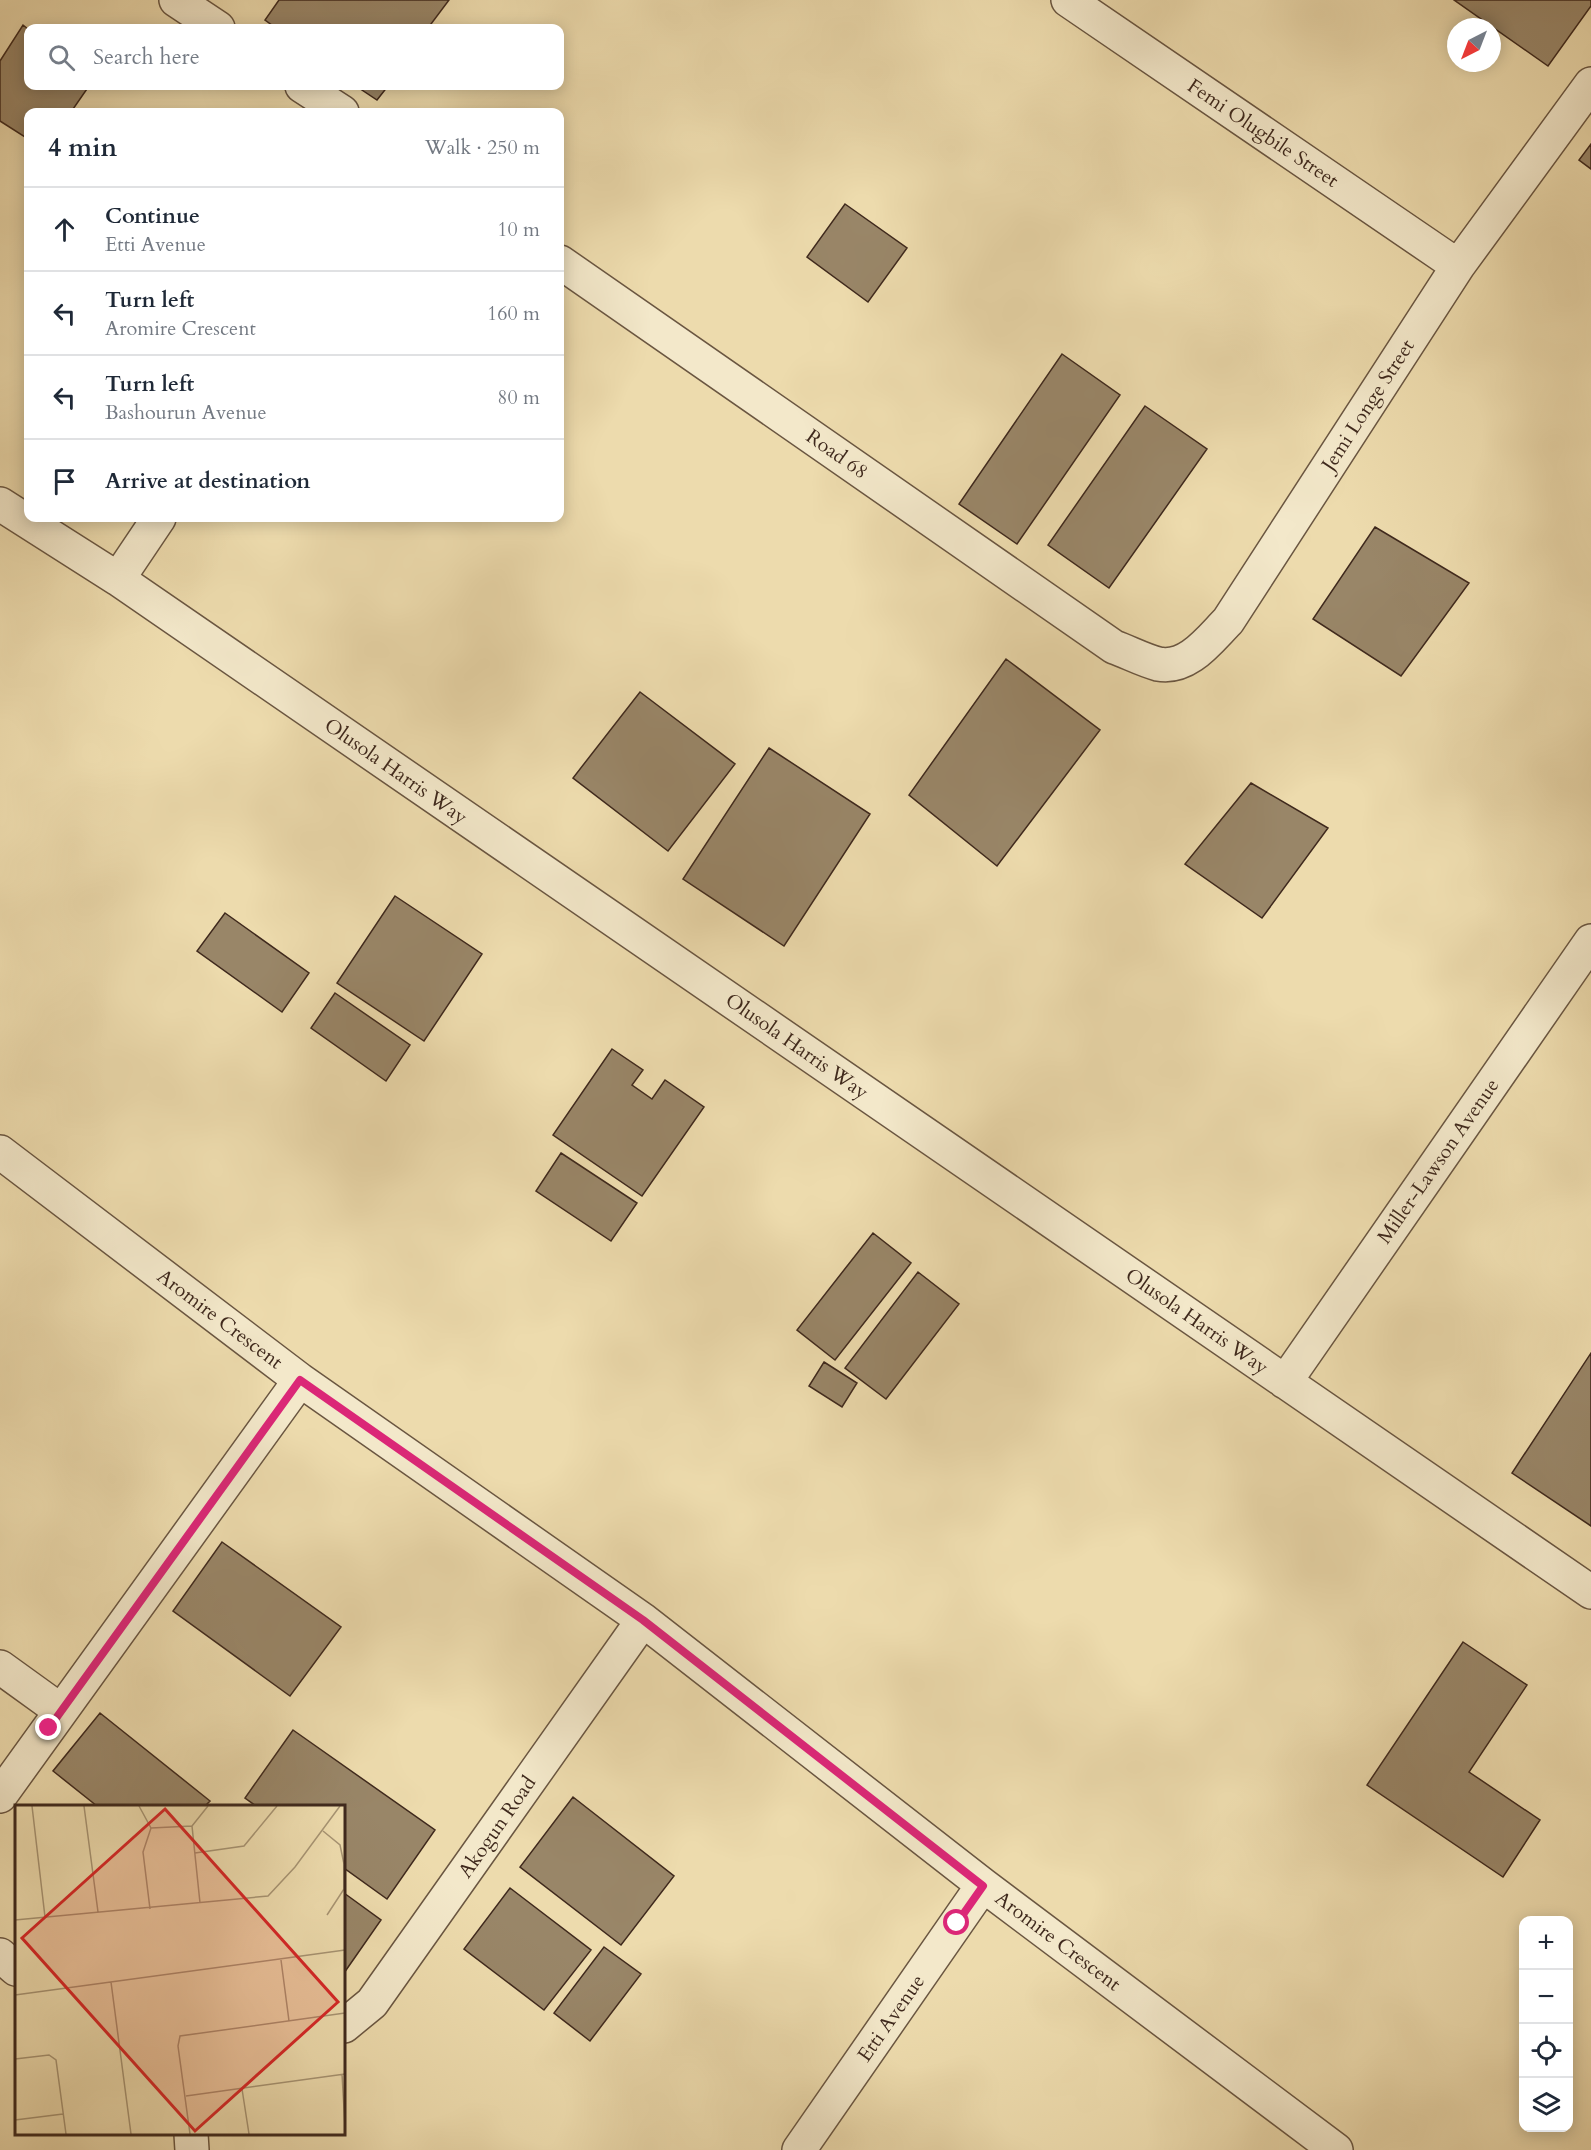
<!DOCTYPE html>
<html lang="en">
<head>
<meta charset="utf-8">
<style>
	:root { --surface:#fff; --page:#f6f6f7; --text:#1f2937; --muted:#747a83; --line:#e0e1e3 }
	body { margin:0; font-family:Cardo,serif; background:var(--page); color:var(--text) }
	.controls { position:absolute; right:18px; bottom:18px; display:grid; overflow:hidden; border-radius:12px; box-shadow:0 3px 15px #0003 }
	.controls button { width:54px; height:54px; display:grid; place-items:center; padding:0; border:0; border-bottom:2px solid var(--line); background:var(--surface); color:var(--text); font:30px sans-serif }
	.compass { position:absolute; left:1447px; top:18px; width:54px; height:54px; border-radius:50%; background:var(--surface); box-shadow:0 3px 15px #0003; rotate:222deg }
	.stop { position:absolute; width:18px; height:18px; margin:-14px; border:4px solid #db2777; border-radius:50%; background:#fff }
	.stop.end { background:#db2777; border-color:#fff; box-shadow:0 2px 6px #0008 }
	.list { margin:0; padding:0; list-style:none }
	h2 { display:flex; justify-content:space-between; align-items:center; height:78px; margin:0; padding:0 24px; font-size:26px }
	h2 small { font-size:20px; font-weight:400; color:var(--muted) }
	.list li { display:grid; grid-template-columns:39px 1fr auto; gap:18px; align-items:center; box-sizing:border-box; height:84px; padding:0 24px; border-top:2px solid var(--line) }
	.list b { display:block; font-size:22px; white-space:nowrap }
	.list p { margin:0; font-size:20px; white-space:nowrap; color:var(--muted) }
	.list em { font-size:20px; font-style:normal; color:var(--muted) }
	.icon { flex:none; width:33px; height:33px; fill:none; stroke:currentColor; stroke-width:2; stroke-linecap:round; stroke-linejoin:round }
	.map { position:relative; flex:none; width:1591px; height:2150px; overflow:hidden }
	.search { position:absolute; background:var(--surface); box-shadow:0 3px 15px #0003; left:24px; top:24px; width:540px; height:66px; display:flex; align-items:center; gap:15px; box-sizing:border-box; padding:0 21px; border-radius:12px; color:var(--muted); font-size:22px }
	.panel { position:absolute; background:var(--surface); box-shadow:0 3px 15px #0003; left:24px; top:108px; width:540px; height:414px; border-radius:12px }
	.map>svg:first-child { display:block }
</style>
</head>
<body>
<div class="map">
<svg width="1591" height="2150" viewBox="0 0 1591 2150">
	<rect width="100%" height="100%" fill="#eddbad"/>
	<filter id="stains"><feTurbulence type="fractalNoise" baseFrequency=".00333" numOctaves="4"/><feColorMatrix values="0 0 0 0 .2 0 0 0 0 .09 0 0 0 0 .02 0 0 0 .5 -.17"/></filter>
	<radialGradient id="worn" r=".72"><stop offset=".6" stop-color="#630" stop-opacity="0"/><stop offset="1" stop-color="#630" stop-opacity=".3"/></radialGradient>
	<path fill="#998668" stroke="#3f291d" stroke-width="1.5" d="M279 0H449L428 28H276L265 20Z
		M1454 0H1591V6L1548 66Z
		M23 25 28 29V86H89L71 112H28V139L0 121V61Z
		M356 86H388L377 100Z
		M1591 144V169L1579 160Z
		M845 204 907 248 868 302 807 257Z
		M1062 354 1120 395 1017 544 959 504Z
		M1145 406 1207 449 1109 588 1048 545Z
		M1375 527 1469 583 1401 676 1313 619Z
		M1006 659 1100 730 997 866 909 795Z
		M640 692 735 764 668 851 573 778Z
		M769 748 870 814 784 946 683 879Z
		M1251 783 1328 828 1262 918 1185 864Z
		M395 896 482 954 424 1041 337 983Z
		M225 913 309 973 282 1012 197 951Z
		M335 993 410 1045 386 1081 311 1028Z
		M612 1049 643 1070 632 1085 652 1099 665 1080 704 1107 642 1196 553 1135Z
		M561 1153 637 1203 611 1241 536 1191Z
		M873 1233 911 1263 835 1360 797 1330Z
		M918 1272 959 1304 886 1399 845 1368Z
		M1591 1353V1526L1512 1473Z
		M824 1362 857 1383 842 1407 809 1386Z
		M222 1542 341 1627 290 1696 173 1611Z
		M1463 1642 1527 1685 1469 1772 1540 1820 1503 1877 1367 1785Z
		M100 1713 210 1801 205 1806H97L53 1771Z
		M293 1730 435 1830 387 1899 344 1868V1806H256L245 1798Z
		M573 1797 674 1876 621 1945 520 1867Z
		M510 1888 591 1950 544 2010 464 1949Z
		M344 1893 381 1920 344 1973Z
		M604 1947 641 1974 590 2041 554 2013Z"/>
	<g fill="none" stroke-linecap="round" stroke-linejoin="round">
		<defs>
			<path id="minor" d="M176 0 218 28
				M1068 0 1458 266
				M302 86 342 112
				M560 262 1114 647C1128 652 1143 660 1158 664 1188 670 1210 639 1228 621L1458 266 1591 84
				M0 504 118 579 1591 1592
				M118 579 159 518
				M0 1152 300 1380 643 1620 983 1885 1336 2150
				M1285 1382 1591 941
				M0 1667 61 1711
				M0 1796 300 1380
				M0 1955 16 1969
				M344 2026 372 2003 643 1620
				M191 2134 192 2150
				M799 2150 983 1885"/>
		</defs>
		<use href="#minor" stroke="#6a5641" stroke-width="36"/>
		<use href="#minor" stroke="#f3e8ca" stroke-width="33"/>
	</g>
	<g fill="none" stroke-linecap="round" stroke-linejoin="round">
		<path stroke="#db2777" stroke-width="8" d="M49 1728 300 1380 643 1620 983 1886 957 1923"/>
	</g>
	<g text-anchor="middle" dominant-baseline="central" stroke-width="4.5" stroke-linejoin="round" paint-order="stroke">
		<g font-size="20" fill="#3f291d" stroke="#f3e8ca">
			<text transform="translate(1263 133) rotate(34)">Femi Olugbile Street</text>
			<text transform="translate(1368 405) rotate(-57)">Jemi Longe Street</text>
			<text transform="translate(837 454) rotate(35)">Road 68</text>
			<text transform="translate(396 771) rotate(35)">Olusola Harris Way</text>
			<text transform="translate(797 1046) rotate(35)">Olusola Harris Way</text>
			<text transform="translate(1438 1161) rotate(-55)">Miller-Lawson Avenue</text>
			<text transform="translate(220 1319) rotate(37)">Aromire Crescent</text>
			<text transform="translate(1197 1321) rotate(35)">Olusola Harris Way</text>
			<text transform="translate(497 1827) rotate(-55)">Akogun Road</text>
			<text transform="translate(1058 1941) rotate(37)">Aromire Crescent</text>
			<text transform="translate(891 2018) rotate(-55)">Etti Avenue</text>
		</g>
	</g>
	<g transform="translate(15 1805)">
		<rect width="330" height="330" fill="#eddbad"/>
		<path fill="none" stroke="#a79473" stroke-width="1.5" d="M17 1 30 112M69 1 83 107M124 1 136 23M177 21 185 98M136 23 177 21 193 1M308 26 325 40 329 59V84L312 110M180 48 229 41 262 1M135 104 128 47 136 23M0 115 253 91 280 62 325 1M266 155 274 216M96 177 116 329M0 190 330 145M0 254 34 250 41 255 51 329M327 269 330 321M227 284 234 329M171 291 330 269M0 315 48 309M175 329 163 241 165 231 330 208"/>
		<path fill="#d62828" fill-opacity="0.15" stroke="#d62828" stroke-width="3" d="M150 4 323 197 180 326 7 133Z"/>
		<rect width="330" height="330" fill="none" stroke="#3f291d" stroke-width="3"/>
	</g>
	<rect width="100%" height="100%" filter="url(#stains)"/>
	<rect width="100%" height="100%" fill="url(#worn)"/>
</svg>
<div class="controls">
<button>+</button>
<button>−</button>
<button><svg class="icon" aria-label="locate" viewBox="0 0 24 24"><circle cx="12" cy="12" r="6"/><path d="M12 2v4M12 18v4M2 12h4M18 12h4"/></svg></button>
<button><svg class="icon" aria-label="layers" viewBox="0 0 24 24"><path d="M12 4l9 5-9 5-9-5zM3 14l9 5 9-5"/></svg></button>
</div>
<svg class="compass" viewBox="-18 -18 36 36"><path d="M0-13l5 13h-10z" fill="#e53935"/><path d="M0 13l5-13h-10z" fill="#747a83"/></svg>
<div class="stop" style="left:957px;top:1923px"></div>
<div class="stop end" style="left:49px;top:1728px"></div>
<div class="search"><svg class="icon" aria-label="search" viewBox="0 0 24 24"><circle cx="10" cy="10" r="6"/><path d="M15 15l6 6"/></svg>Search here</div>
<section class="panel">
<h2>4 min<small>Walk · 250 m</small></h2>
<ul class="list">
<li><svg class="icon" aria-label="ahead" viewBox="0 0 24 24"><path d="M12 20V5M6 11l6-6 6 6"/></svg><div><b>Continue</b><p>Etti Avenue</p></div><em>10 m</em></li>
<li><svg class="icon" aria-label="left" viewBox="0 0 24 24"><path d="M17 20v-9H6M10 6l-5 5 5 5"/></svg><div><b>Turn left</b><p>Aromire Crescent</p></div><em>160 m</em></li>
<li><svg class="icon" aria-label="left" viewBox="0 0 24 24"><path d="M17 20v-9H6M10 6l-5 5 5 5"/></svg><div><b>Turn left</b><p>Bashourun Avenue</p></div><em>80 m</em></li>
<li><svg class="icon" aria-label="arrive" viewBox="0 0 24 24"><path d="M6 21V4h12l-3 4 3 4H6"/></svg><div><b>Arrive at destination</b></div></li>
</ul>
</section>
</div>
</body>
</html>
